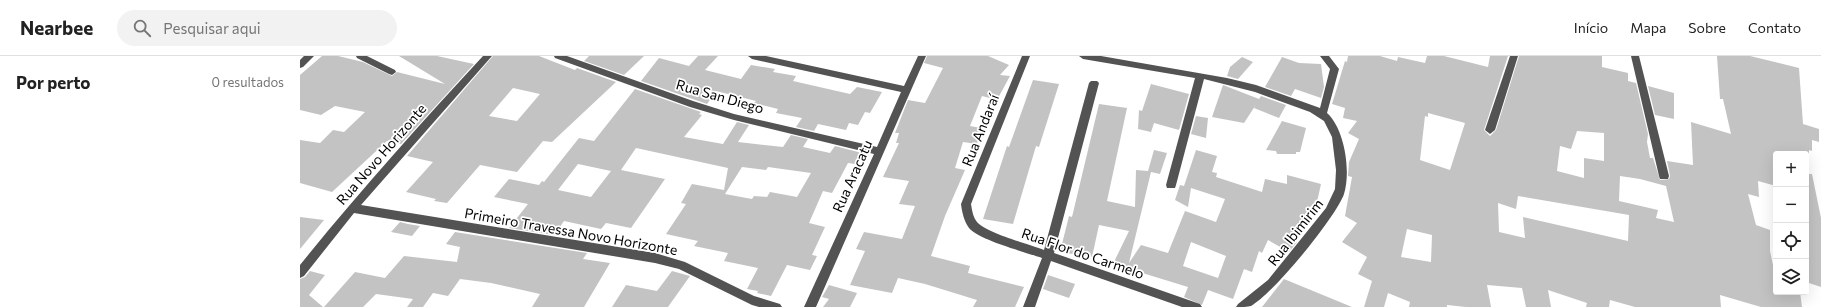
<!DOCTYPE html>
<html lang="pt">
<head>
<meta charset="utf-8">
<style>
	:root { --surface:#fff; --page:#f2f2f2; --text:#222; --muted:#767676; --line:#e0e0e0 }
	body { margin:0; font-family:Commissioner,sans-serif; background:var(--page); color:var(--text) }
	.controls { position:absolute; right:12px; bottom:12px; display:grid; overflow:hidden; border-radius:4px; box-shadow:0 4px 16px #0002 }
	.controls button { width:36px; height:36px; display:grid; place-items:center; padding:0; border:0; border-bottom:1px solid var(--line); background:var(--surface); color:var(--text); font:20px sans-serif }
	.list { margin:0; padding:0; list-style:none }
	h2 { display:flex; justify-content:space-between; align-items:center; height:52px; margin:0; padding:0 16px; font-size:17px }
	h2 small { font-size:13px; font-weight:400; color:var(--muted) }
	.icon { flex:none; width:22px; height:22px; fill:none; stroke:currentColor; stroke-width:2; stroke-linecap:round; stroke-linejoin:round }
	.map { position:relative; flex:none; width:1521px; height:251px; overflow:hidden }
	header { display:flex; align-items:center; gap:24px; box-sizing:border-box; height:56px; padding:0 20px; background:var(--surface); border-bottom:1px solid var(--line) }
	header strong { font-size:19px }
	nav { display:flex; gap:22px; margin-inline-start:auto; font-size:14px }
	.search { width:280px; height:36px; background:var(--page); display:flex; align-items:center; gap:10px; box-sizing:border-box; padding:0 14px; border-radius:22px; color:var(--muted); font-size:15px }
	main { display:flex }
	aside { flex:1; background:var(--surface) }
	.map>svg:first-child { display:block }
</style>
</head>
<body>
<header>
<strong>Nearbee</strong>
<div class="search"><svg class="icon" aria-label="search" viewBox="0 0 24 24"><circle cx="10" cy="10" r="6"/><path d="M15 15l6 6"/></svg>Pesquisar aqui</div>
<nav><a>Início</a><a>Mapa</a><a>Sobre</a><a>Contato</a></nav>
</header>
<main>
<aside>
<h2>Por perto<small>0 resultados</small></h2>
<ul class="list">
</ul>
</aside>
<div class="map">
<svg width="1521" height="251" viewBox="0 0 1521 251">
	<rect width="100%" height="100%" fill="#fff"/>
	<path fill="#c3c3c3" fill-rule="evenodd" d="M22 0H38L63 6 92 20 97 16 145 28 99 0H137L174 8 101 88 87 85 32 136 0 127V84L20 87 33 74 44 76 65 56 35 50 21 59 0 54V19Z
		M193 0H239L275 14 277 12 316 26 252 86 243 85 217 116 180 109 147 147 134 145 136 143 106 136 133 106 107 100ZM213 32 240 38 217 65 189 60Z
		M289 0H344L324 19 284 5Z
		M398 0H418L405 14 441 23 451 9 475 13 473 16 496 20 493 25 550 38 557 31 582 36 570 57 565 56 558 69 549 67 546 74 518 68 514 75 496 71 502 62 476 57 478 53 454 47 456 45 416 35 407 48 341 25 359 2 389 10Z
		M627 0H688L709 9 700 19 710 20 697 44 682 40 670 70 681 72 677 88 663 86 655 112 665 114 645 160 631 200 670 210 668 217 724 231 715 251H673L677 244 625 228 598 222 592 237 550 229 565 195 556 193 564 176 602 183 615 150 599 148 609 125 583 121 599 87H596L599 77H595L608 44 625 47 643 12 624 7Z
		M1048 0H1080L1097 5 1098 1 1125 7 1127 0H1144L1188 11 1190 0H1208L1184 74 1190 80 1196 74 1219 0H1302V11L1328 17V25L1336 27 1348 78 1347 86 1350 102H1353L1360 124 1369 123 1370 120 1367 105 1393 109 1391 66 1431 78 1423 43H1420L1417 0H1450L1499 12 1503 68 1519 73V86L1512 84V95L1509 94V98H1476V103L1473 102 1476 130 1458 125 1459 141 1448 138 1456 169 1470 174V195L1476 223V236H1500L1502 251H1461L1420 239 1421 251H1335L1310 244 1309 251H1286L1287 247 1248 234 1251 251H1226L1222 232 1187 229 1191 251H1166L1147 249V251H1109L1110 246 1088 237 1084 251H1064L1072 225 1058 218 1067 201 1042 186 1057 167 1045 160 1052 121 1048 120 1049 106 1059 83 1048 77 1057 65 1043 62 1045 52 1032 48 1045 5 1047 6ZM1128 57 1165 67 1150 114 1120 104 1125 60 1128 61ZM1277 75 1304 77V105L1284 102V122L1257 115 1260 90 1271 93ZM1320 120 1340 123 1366 130 1374 166 1356 162 1358 154 1319 145ZM1218 140 1329 159 1328 185 1223 161 1225 182 1199 176 1198 147 1216 153ZM1107 173 1132 179 1131 206 1101 201Z
		M942 1 953 6 938 23 927 20 930 11Z
		M982 1 999 7 1021 8 1024 31 1021 42 995 33 991 40 965 31Z
		M733 24 759 28 739 91 736 90 713 168 683 163 707 90 709 91Z
		M851 28 889 38 879 74 854 67 851 76 838 73 839 54 842 55Z
		M923 29 959 43 961 40 986 49 979 62 954 52 957 47 944 67 912 61Z
		M1348 30 1374 37V63L1355 59Z
		M335 33 401 56 399 58 402 59 384 81 423 88 437 66 449 69 438 86 483 91 491 79 508 83 503 91 530 97 535 90 562 97 555 108 548 107 532 137 523 135 509 167 525 171 512 199 517 200 510 214 487 209 471 240 457 237 458 235 447 233 458 212 424 205 428 197 394 190 398 185 366 178 386 148 381 147 392 128 424 134 428 112 336 92 321 114 365 123 331 172 306 167 301 173 264 165 254 179 209 172 228 148 194 141 209 123 239 129 242 125 244 126 279 82 294 85ZM278 108 311 115 291 141 258 134ZM442 111 466 114 468 111 511 117 497 141 470 136 467 141 454 140 452 143 425 138Z
		M799 48 827 52 807 145 835 151 836 114 848 115 854 94 867 97 860 118 851 116 829 207 841 189 868 197 885 155 916 166 925 143 891 132 888 151 875 144 880 129 884 130 896 94 917 100 912 116 917 117 916 121 962 136 965 123 987 128V119L1021 128 1017 146 1015 145 1013 151 1011 150 990 182 997 186 989 196 968 184 962 197 959 195 952 216 944 213 933 243 908 234 902 249 884 241 888 231 813 208 829 175 799 169 792 201 760 196 769 160 772 161ZM891 186 926 200 918 222 883 210Z
		M896 60 908 62 906 82 891 78Z
		M982 65 1006 72 1000 96H996V98H977L976 95 966 94Z
		M1506 118H1512L1521 162V231L1506 226Z
		M0 161 24 164 0 193Z
		M100 166 108 168 120 170 112 180 91 176Z
		M155 176 287 197 283 203 310 207 284 251H232L240 238 191 227 160 223 148 240 133 237 123 251H107L113 243 76 238 63 251H24L55 216 85 222 104 200 157 206 160 191 146 188Z
		M10 215 25 219 9 239 23 251H0V223L5 221Z
		M372 215 390 220 368 251H312L326 229 357 235Z
		M748 219 775 228 769 242 743 233Z
		M984 223 1052 251H962Z
		M529 229 557 237 550 251H523L529 243 522 241Z"/>
	<g fill="none" stroke-linecap="round" stroke-linejoin="round">
		<path fill="#535353" fill-rule="evenodd" d="M4 0H14L3 11 0 12V4Z
			M56 0H67L95 14 96 16 92 19 89 18 57 2Z
			M183 0H192L61 149 355 197 385 206 454 240 480 248 482 251H459L452 249 379 213 355 207 54 157 4 220 0 222V209C58 137 120 68 183 0Z
			M254 0H267L393 45 434 58 577 91 601 36 452 3 448 0H466L604 30 618 0H626L516 251H504L574 98 434 64 390 51 255 2Z
			M722 0H730L671 148C672 154 673 161 677 166 686 177 729 188 744 194L789 27 791 25H797L799 27 754 197 900 248 902 251H882L751 205 735 251H723L742 202C725 196 679 184 669 172 664 165 662 156 661 148Z
			M779 0H801L927 22 956 29 1020 52 1030 13 1020 0H1029L1039 13 1027 57C1045 73 1051 116 1044 138 1036 161 973 238 951 250 948 251 941 251 936 251L938 248 968 224 1026 152 1035 133 1036 114 1032 81 1024 65 1010 56 955 36 904 23 876 129 875 132H867L866 129 895 22 783 3Z
			M1210 0H1218L1195 74 1190 78 1185 74Z
			M1331 0H1339L1369 120 1368 123H1360L1359 120Z"/>
	</g>
	<g text-anchor="middle" dominant-baseline="central" stroke-width="3.5" stroke-linejoin="round" paint-order="stroke">
		<g font-size="14" fill="#000" stroke="#fff">
			<text transform="translate(420 40) rotate(16)">Rua San Diego</text>
			<text transform="translate(680 74) rotate(-68)">Rua Andaraí</text>
			<text transform="translate(81 98) rotate(-49)">Rua Novo Horizonte</text>
			<text transform="translate(552 120) rotate(-66)">Rua Aracatu</text>
			<text transform="translate(271 175) rotate(10)">Primeiro Travessa Novo Horizonte</text>
			<text transform="translate(995 176) rotate(-52)">Rua Ibimirim</text>
			<text transform="translate(783 197) rotate(19)">Rua Flor do Carmelo</text>
		</g>
	</g>
</svg>
<div class="controls">
<button>+</button>
<button>−</button>
<button><svg class="icon" aria-label="locate" viewBox="0 0 24 24"><circle cx="12" cy="12" r="6"/><path d="M12 2v4M12 18v4M2 12h4M18 12h4"/></svg></button>
<button><svg class="icon" aria-label="layers" viewBox="0 0 24 24"><path d="M12 4l9 5-9 5-9-5zM3 14l9 5 9-5"/></svg></button>
</div>
</div>
</main>
</body>
</html>
